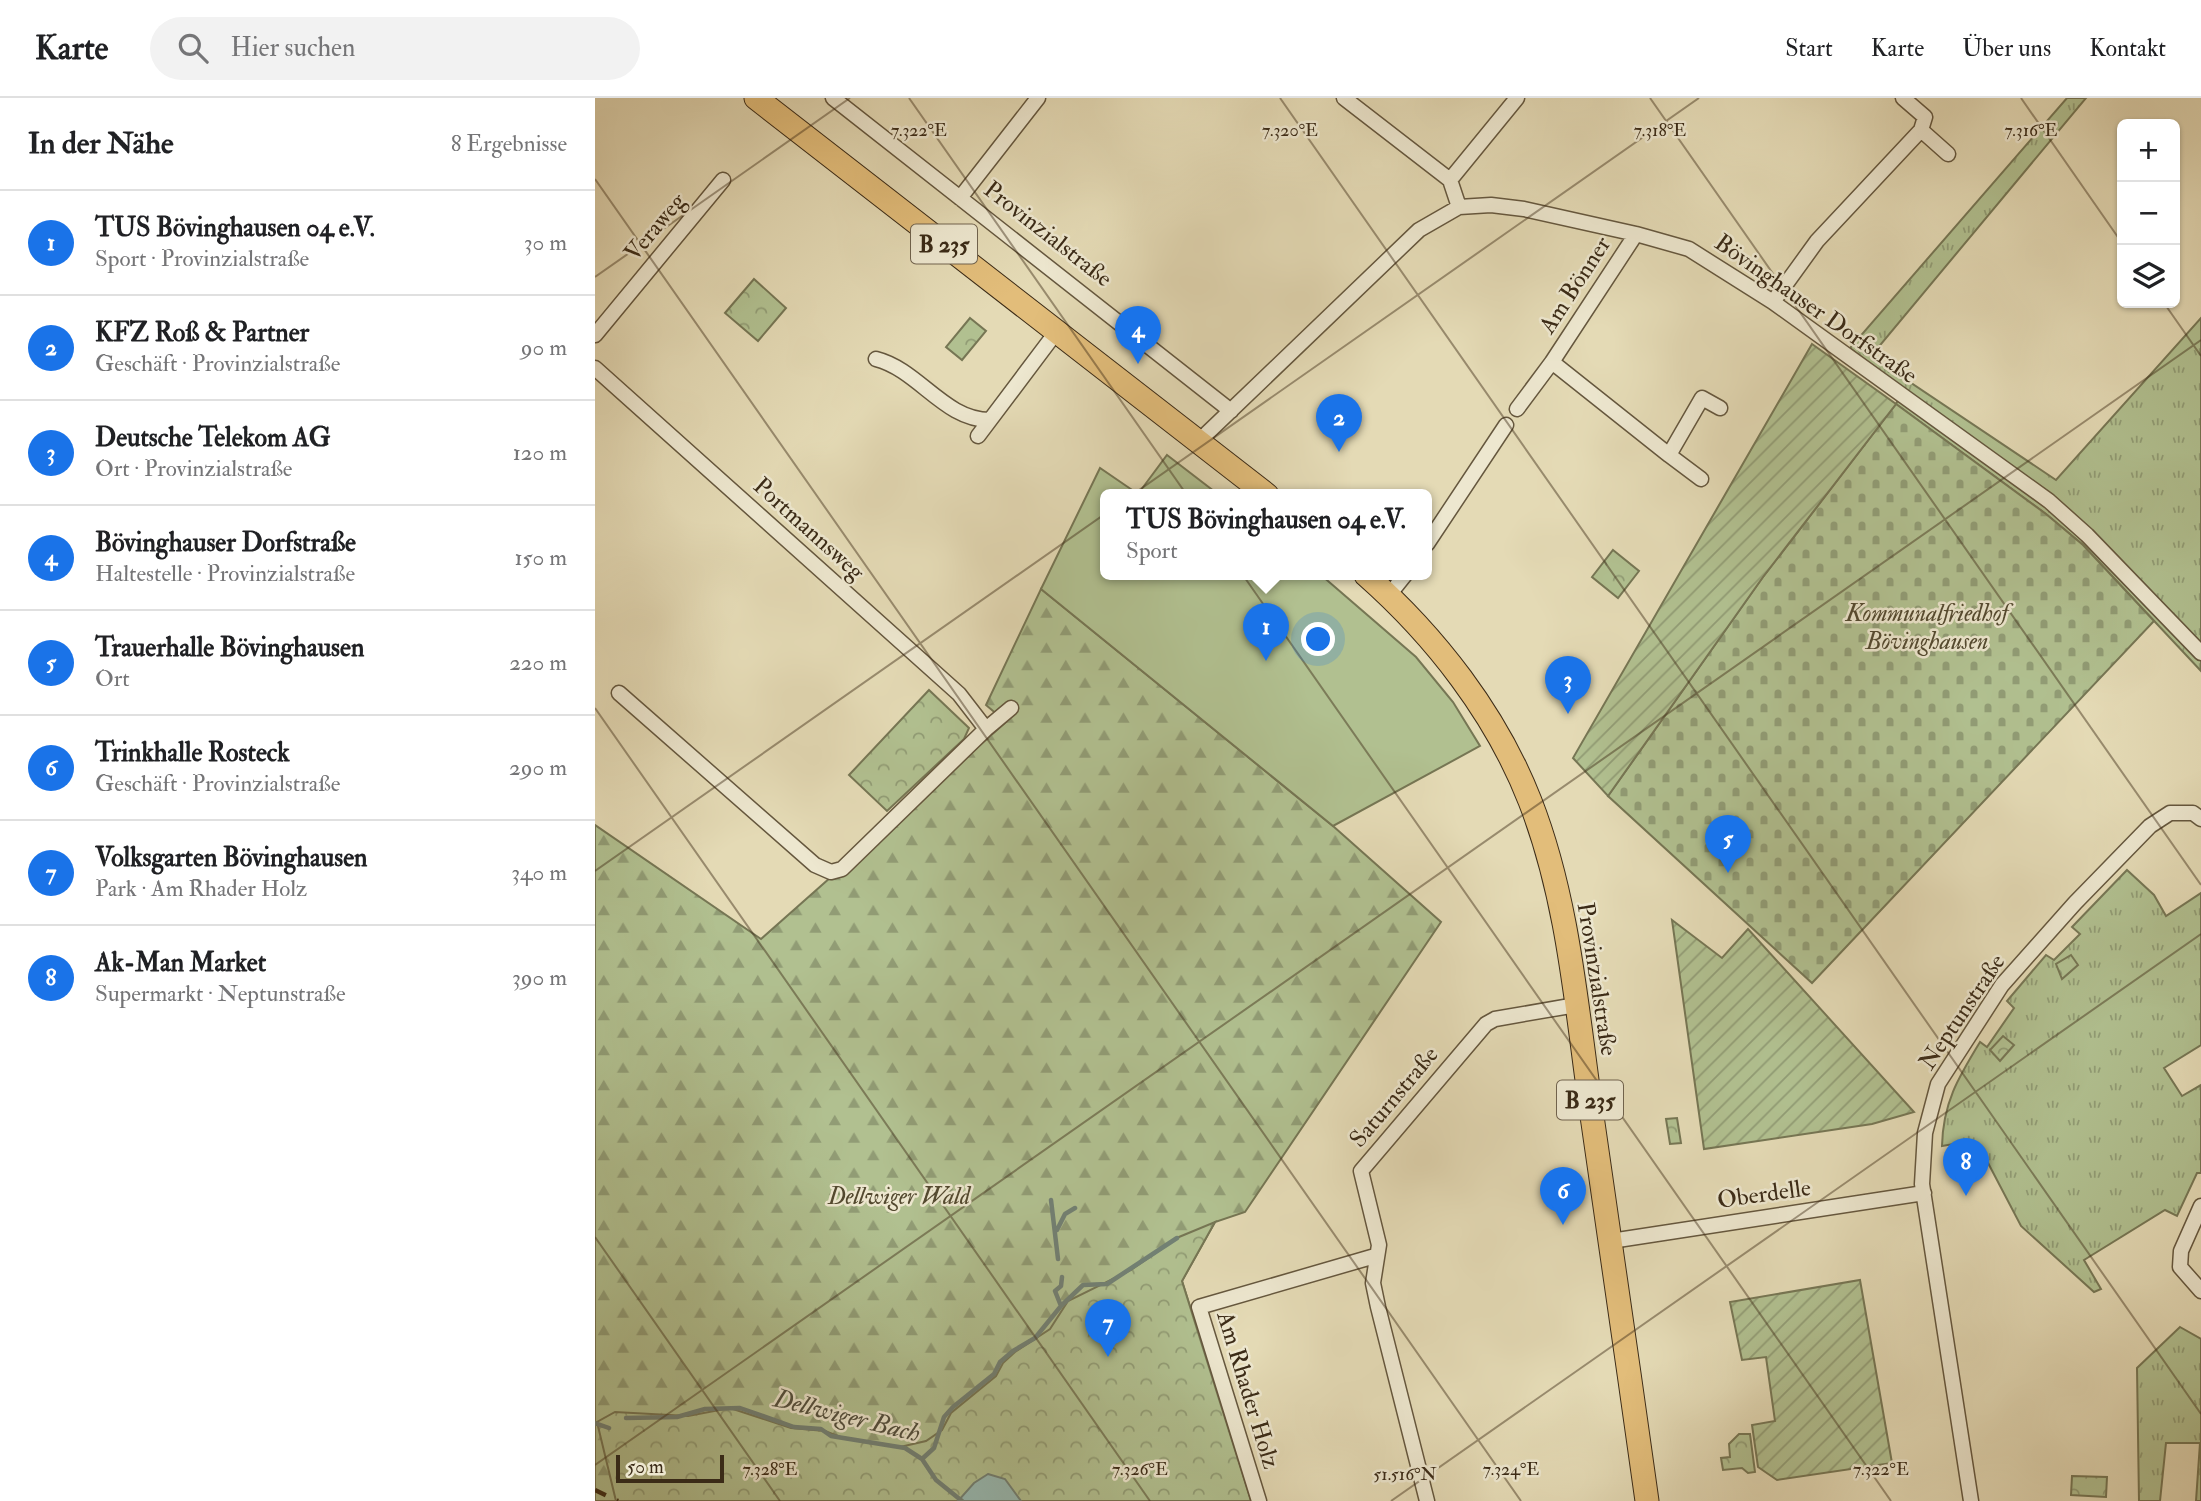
<!DOCTYPE html>
<html lang="de">
<head>
<meta charset="utf-8">
<style>
	:root { --surface:#fff; --page:#f2f2f2; --text:#202124; --muted:#757577; --line:#e0e0e0; --accent:#1a73e8 }
	body { margin:0; font-family:"IM FELL Double Pica",serif; background:var(--page); color:var(--text) }
	.controls { position:absolute; right:21px; top:21px; display:grid; overflow:hidden; border-radius:10px; box-shadow:0 2px 5px #0004 }
	.controls button { width:63px; height:63px; display:grid; place-items:center; padding:0; border:0; border-bottom:2px solid var(--line); background:var(--surface); color:var(--text); font:35px sans-serif }
	.scale { position:absolute; left:21px; bottom:18px; width:108px; box-sizing:border-box; padding-left:7px; border:4px solid #3b2b17; border-top:0; font-size:19px; line-height:24px; white-space:nowrap; color:#3b2b17; -webkit-text-stroke:5px #ede7cf; paint-order:stroke }
	.you { position:absolute; left:724px; top:542px; width:24px; height:24px; margin:-18px; border:5px solid #fff; border-radius:50%; background:#1a73e8; box-shadow:0 0 0 10px #1a73e833 }
	.badge { display:grid; place-items:center; width:46px; height:46px; border-radius:50%; background:var(--accent); color:#fff; font-size:23px; font-weight:700 }
	.pin { position:absolute; translate:-50% -58px; filter:drop-shadow(0 2px 4px #0008) }
	.pin::after { content:''; position:absolute; top:37px; width:24px; height:21px; background:inherit; clip-path:polygon(0 0,100% 0,50% 100%) }
	.popup { position:absolute; left:505px; top:391px; width:332px; height:91px; box-sizing:border-box; display:grid; place-content:center; border-radius:10px; background:var(--surface); filter:drop-shadow(0 2px 5px #0005); font-size:23px; white-space:nowrap; color:var(--muted) }
	.popup b { font-size:26px; color:var(--text) }
	.popup::after { content:''; position:absolute; left:50%; top:100%; margin-left:-14px; border:14px solid transparent; border-top-color:var(--surface) }
	.list { margin:0; padding:0; list-style:none }
	h2 { display:flex; justify-content:space-between; align-items:center; height:91px; margin:0; padding:0 28px; font-size:30px }
	h2 small { font-size:23px; font-weight:400; color:var(--muted) }
	.list li { display:grid; grid-template-columns:46px 1fr auto; gap:21px; align-items:center; box-sizing:border-box; height:105px; padding:0 28px; border-top:2px solid var(--line) }
	.list b { display:block; font-size:26px; white-space:nowrap }
	.list p { margin:0; font-size:23px; white-space:nowrap; color:var(--muted) }
	.list em { font-size:23px; font-style:normal; color:var(--muted) }
	.icon { flex:none; width:38px; height:38px; fill:none; stroke:currentColor; stroke-width:2; stroke-linecap:round; stroke-linejoin:round }
	.map { position:relative; flex:none; width:1606px; height:1403px; overflow:hidden }
	header { display:flex; align-items:center; gap:42px; box-sizing:border-box; height:98px; padding:0 35px; background:var(--surface); border-bottom:2px solid var(--line) }
	header strong { font-size:33px }
	nav { display:flex; gap:38px; margin-inline-start:auto; font-size:24px }
	.search { width:490px; height:63px; background:var(--page); display:flex; align-items:center; gap:18px; box-sizing:border-box; padding:0 24px; border-radius:38px; color:var(--muted); font-size:26px }
	main { display:flex }
	aside { flex:1; background:var(--surface) }
	.map>svg:first-child { display:block }
</style>
</head>
<body>
<header>
<strong>Karte</strong>
<div class="search"><svg class="icon" aria-label="search" viewBox="0 0 24 24"><circle cx="10" cy="10" r="6"/><path d="M15 15l6 6"/></svg>Hier suchen</div>
<nav><a>Start</a><a>Karte</a><a>Über uns</a><a>Kontakt</a></nav>
</header>
<main>
<aside>
<h2>In der Nähe<small>8 Ergebnisse</small></h2>
<ul class="list">
<li><span class="badge">1</span><div><b>TUS Bövinghausen 04 e.V.</b><p>Sport · Provinzialstraße</p></div><em>30 m</em></li>
<li><span class="badge">2</span><div><b>KFZ Roß &amp; Partner</b><p>Geschäft · Provinzialstraße</p></div><em>90 m</em></li>
<li><span class="badge">3</span><div><b>Deutsche Telekom AG</b><p>Ort · Provinzialstraße</p></div><em>120 m</em></li>
<li><span class="badge">4</span><div><b>Bövinghauser Dorfstraße</b><p>Haltestelle · Provinzialstraße</p></div><em>150 m</em></li>
<li><span class="badge">5</span><div><b>Trauerhalle Bövinghausen</b><p>Ort</p></div><em>220 m</em></li>
<li><span class="badge">6</span><div><b>Trinkhalle Rosteck</b><p>Geschäft · Provinzialstraße</p></div><em>290 m</em></li>
<li><span class="badge">7</span><div><b>Volksgarten Bövinghausen</b><p>Park · Am Rhader Holz</p></div><em>340 m</em></li>
<li><span class="badge">8</span><div><b>Ak-Man Market</b><p>Supermarkt · Neptunstraße</p></div><em>390 m</em></li>
</ul>
</aside>
<div class="map">
<svg width="1606" height="1403" viewBox="0 0 1606 1403">
	<defs>
		<pattern id="grass-tufts" width="24" height="20" patternUnits="userSpaceOnUse" patternTransform="scale(1.75)"><rect width="24" height="20" fill="#b1c090"/><path d="M3 7l-1-3M5 7V3M7 7l1-3M15 17l-1-3M17 17v-4M19 17l1-3" fill="none" stroke="#919c75"/></pattern>
		<pattern id="forest-firs" width="22" height="20" patternUnits="userSpaceOnUse" patternTransform="scale(1.75)"><rect width="22" height="20" fill="#b1c090"/><path d="M5 1l3.5 6h-7zM16 11l3.5 6h-7z" fill="#919c75"/></pattern>
		<pattern id="cemetery-stones" width="16" height="16" patternUnits="userSpaceOnUse" patternTransform="scale(1.75)"><rect width="16" height="16" fill="#b1c090"/><path d="M2 7V4a2 2 0 0 1 4 0v3zM10 15v-3a2 2 0 0 1 4 0v3z" fill="#919c75"/></pattern>
		<pattern id="park-crowns" width="20" height="18" patternUnits="userSpaceOnUse" patternTransform="scale(1.75)"><rect width="20" height="18" fill="#b1c090"/><path d="M2 6a3 3 0 1 1 6 0M12 15a3 3 0 1 1 6 0" fill="none" stroke="#919c75"/></pattern>
		<pattern id="garden-furrows" width="10" height="10" patternUnits="userSpaceOnUse" patternTransform="scale(1.75)"><rect width="10" height="10" fill="#b1c090"/><path d="M-1 1l2-2M0 10L10 0M9 11l2-2" fill="none" stroke="#919c75"/></pattern>
	</defs>
	<rect width="100%" height="100%" fill="#e4dab5"/>
	<filter id="stains"><feTurbulence type="fractalNoise" baseFrequency=".00286" numOctaves="4"/><feColorMatrix values="0 0 0 0 .2 0 0 0 0 .09 0 0 0 0 .02 0 0 0 .5 -.17"/></filter>
	<radialGradient id="worn" r=".72"><stop offset=".6" stop-color="#630" stop-opacity="0"/><stop offset="1" stop-color="#630" stop-opacity=".3"/></radialGradient>
	<path fill="url(#grass-tufts)" stroke="#767654" stroke-width="2" d="M1472 0H1491L1276 258 1461 382 1606 220V573L1488 447 1451 416 1301 306 1308 291 1255 250Z
		M1532 772 1559 797 1571 818 1606 795V947L1569 970 1587 998 1606 987V1075H1602L1582 1118 1570 1112 1489 1162 1506 1191 1499 1194 1426 1128 1392 1063 1368 1068 1358 1046 1347 1048C1348 1005 1363 980 1385 944L1392 949 1419 910 1412 903 1451 857 1459 862 1485 836 1477 829Z
		M1585 1229 1606 1241V1403H1601L1605 1345H1571L1565 1403H1544L1542 1270Z"/>
	<path fill="url(#forest-firs)" stroke="#767654" stroke-width="2" d="M446 491 738 728 846 824 650 1114 620 1124 587 1183 656 1403H0V727L166 841 411 624 391 607Z"/>
	<path fill="url(#cemetery-stones)" stroke="#767654" stroke-width="2" d="M1301 306 1451 416 1488 447 1559 523 1217 885 1013 698 1168 479Z"/>
	<path fill="url(#park-crowns)" stroke="#767654" stroke-width="2" d="M159 181 191 210 163 243 130 215Z
		M375 220 391 233 367 262 351 249Z
		M1018 452 1044 473 1023 500 997 479Z
		M334 592 374 630 369 641 292 713 254 677Z
		M1476 857 1483 867 1467 881 1461 866Z
		M1408 938 1419 947 1405 963 1395 952Z
		M1082 1020 1086 1045 1075 1046 1071 1021Z
		M620 1124 587 1183 656 1403H21L2 1324 20 1314 93 1318 135 1310 196 1330 230 1333 248 1340 305 1349 331 1343 347 1332 356 1315 401 1278 408 1265 420 1254 455 1231 473 1203 536 1172 584 1139Z
		M1144 1336H1155L1160 1374 1153 1375 1147 1370 1128 1372 1126 1360 1135 1359 1134 1346Z
		M1477 1378 1512 1379 1511 1399 1476 1397Z"/>
	<path fill="url(#garden-furrows)" stroke="#767654" stroke-width="2" d="M1217 246 1301 306 1168 479 1013 698 978 660Z
		M1077 822 1127 860 1153 831 1319 1014 1277 1026 1109 1051Z
		M1265 1182 1297 1365 1182 1382 1163 1369 1157 1327 1180 1323 1171 1259 1147 1262 1135 1204Z"/>
	<path fill="#b1c090" stroke="#767654" stroke-width="2" d="M572 357 624 397H510V477H726L821 559 858 604 885 648 738 728 446 491 505 370 543 396Z"/>
	<path fill="#97bab3" stroke="#728175" stroke-width="2" d="M393 1376 410 1381 426 1403H363L379 1385Z"/>
	<g fill="none" stroke-linecap="round" stroke-linejoin="round">
		<path stroke="#728175" stroke-width="4.5" d="M456 1102 463 1161
			M462 1132 470 1116 480 1110
			M466 1208 460 1193 466 1188 467 1179
			M31 1320 82 1319 110 1311 145 1310 199 1329 226 1331 236 1338 310 1350 327 1361 339 1350 349 1319 358 1309 399 1276 405 1264 418 1253 440 1240 466 1208 488 1187 512 1186 582 1140
			M0 1325 14 1330
			M327 1361 341 1382 367 1403"/>
		<defs>
			<path id="minor" d="M238 0 636 313
				M749 0 855 82 864 109
				M1326 32 1353 56
				M855 82 922 0
				M365 100 443 0
				M1041 136 957 264 1074 357 1107 300 1125 310
				M1178 204 1222 143 1326 32 1330 19 1308 0
				M0 237 128 82
				M281 261C324 272 349 322 395 322
				M0 270 364 596 391 631 247 771 236 774 220 767 24 595
				M922 311 957 264
				M383 338 462 233
				M604 343 824 132 864 109 896 107 929 111 1041 136 1094 151 1178 204 1454 403 1492 437 1606 555
				M1074 357 1106 381
				M832 446 911 327
				M794 497 810 477
				M391 631 416 610
				M1606 1108 1586 1153 1585 1169 1606 1193
				M1016 1143 1329 1095
				M664 1403 604 1209 780 1158
				M832 1403 783 1209 778 1185 784 1147 766 1073 891 926 900 921 981 907
				M1376 1403 1327 1086 1330 1035 1343 986 1407 887 1480 805 1555 728 1575 715H1598L1606 721"/>
			<path id="primary" d="M161 0 672 397
				M771 477C840 538 901 616 935 703 975 805 982 918 998 1025 1017 1151 1034 1277 1052 1403"/>
		</defs>
		<use href="#minor" stroke="#65573e" stroke-width="17"/>
		<use href="#primary" stroke="#3b2b17" stroke-width="25"/>
		<use href="#minor" stroke="#ede7cf" stroke-width="14"/>
		<use href="#primary" stroke="#e2bd7a" stroke-width="23"/>
		<path stroke="#3b2b17" stroke-width="4.5" stroke-dasharray="12 12" stroke-linecap="butt" d="M0 1392 23 1403"/>
	</g>
	<path fill="none" stroke="#3b2b17" stroke-width="2" stroke-opacity="0.45" d="M314 0 1296 1403M685 0 1606 1316M1055 0 1606 787M1426 0 1527 145M0 81 926 1403M0 179 255 0M1569 205 1606 258M0 610 555 1403M0 773 1104 0M0 1139 185 1403M0 1367 1606 242M796 1403 1606 836"/>
	<g text-anchor="middle" dominant-baseline="central" stroke-width="5" stroke-linejoin="round" paint-order="stroke">
		<g fill="#ede7cf" stroke="#70634e" stroke-width="2">
			<rect x="316" y="126.5" width="66" height="39" rx="5"/>
			<rect x="962" y="982.5" width="66" height="39" rx="5"/>
		</g>
		<g font-size="23" font-weight="bold" fill="#3b2b17">
			<text x="349" y="146">B 235</text>
			<text x="995" y="1002">B 235</text>
		</g>
		<g font-size="24" fill="#3b2b17" stroke="#ede7cf">
			<text transform="translate(60 129) rotate(-50)">Veraweg</text>
			<text transform="translate(453 136) rotate(38)">Provinzialstraße</text>
			<text transform="translate(980 187) rotate(-57)">Am Bönner</text>
			<text transform="translate(1221 211) rotate(35)">Bövinghauser Dorfstraße</text>
			<text transform="translate(214 431) rotate(42)">Portmannsweg</text>
			<text transform="translate(1002 881) rotate(81)">Provinzialstraße</text>
			<text transform="translate(1367 914) rotate(-56)">Neptunstraße</text>
			<text transform="translate(799 999) rotate(-50)">Saturnstraße</text>
			<text transform="translate(1169 1096) rotate(-8)">Oberdelle</text>
			<text transform="translate(653 1292) rotate(73)">Am Rhader Holz</text>
		</g>
		<g font-size="24" font-style="italic" fill="#53492f" stroke="#ede7cf">
			<text x="1332" y="515">Kommunalfriedhof<tspan x="1332" dy="28">Bövinghausen</tspan></text>
			<text x="304" y="1098">Dellwiger Wald</text>
		</g>
		<g font-size="26" font-style="italic" fill="#524f3e" stroke="#ede7cf">
			<text transform="translate(252 1318) rotate(14)">Dellwiger Bach</text>
		</g>
	</g>
	<g font-size="18" text-anchor="middle" fill="#3b2b17" stroke="#ede7cf" stroke-width="5" stroke-linejoin="round" paint-order="stroke">
		<text x="695" y="38">7.320°E</text>
		<text x="1065" y="38">7.318°E</text>
		<text x="1436" y="38">7.316°E</text>
		<text x="324" y="38">7.322°E</text>
		<text x="175" y="1377">7.328°E</text>
		<text x="545" y="1377">7.326°E</text>
		<text x="916" y="1377">7.324°E</text>
		<text x="1286" y="1377">7.322°E</text>
		<text x="810" y="1382">51.516°N</text>
	</g>
	<rect width="100%" height="100%" filter="url(#stains)"/>
	<rect width="100%" height="100%" fill="url(#worn)"/>
</svg>
<div class="controls">
<button>+</button>
<button>−</button>
<button><svg class="icon" aria-label="layers" viewBox="0 0 24 24"><path d="M12 4l9 5-9 5-9-5zM3 14l9 5 9-5"/></svg></button>
</div>
<div class="scale">50 m</div>
<div class="you"></div>
<div class="pin badge" style="left:671px;top:563px">1</div>
<div class="popup"><b>TUS Bövinghausen 04 e.V.</b>Sport</div>
<div class="pin badge" style="left:744px;top:354px">2</div>
<div class="pin badge" style="left:973px;top:616px">3</div>
<div class="pin badge" style="left:543px;top:266px">4</div>
<div class="pin badge" style="left:1133px;top:775px">5</div>
<div class="pin badge" style="left:968px;top:1127px">6</div>
<div class="pin badge" style="left:513px;top:1259px">7</div>
<div class="pin badge" style="left:1371px;top:1098px">8</div>
</div>
</main>
</body>
</html>
